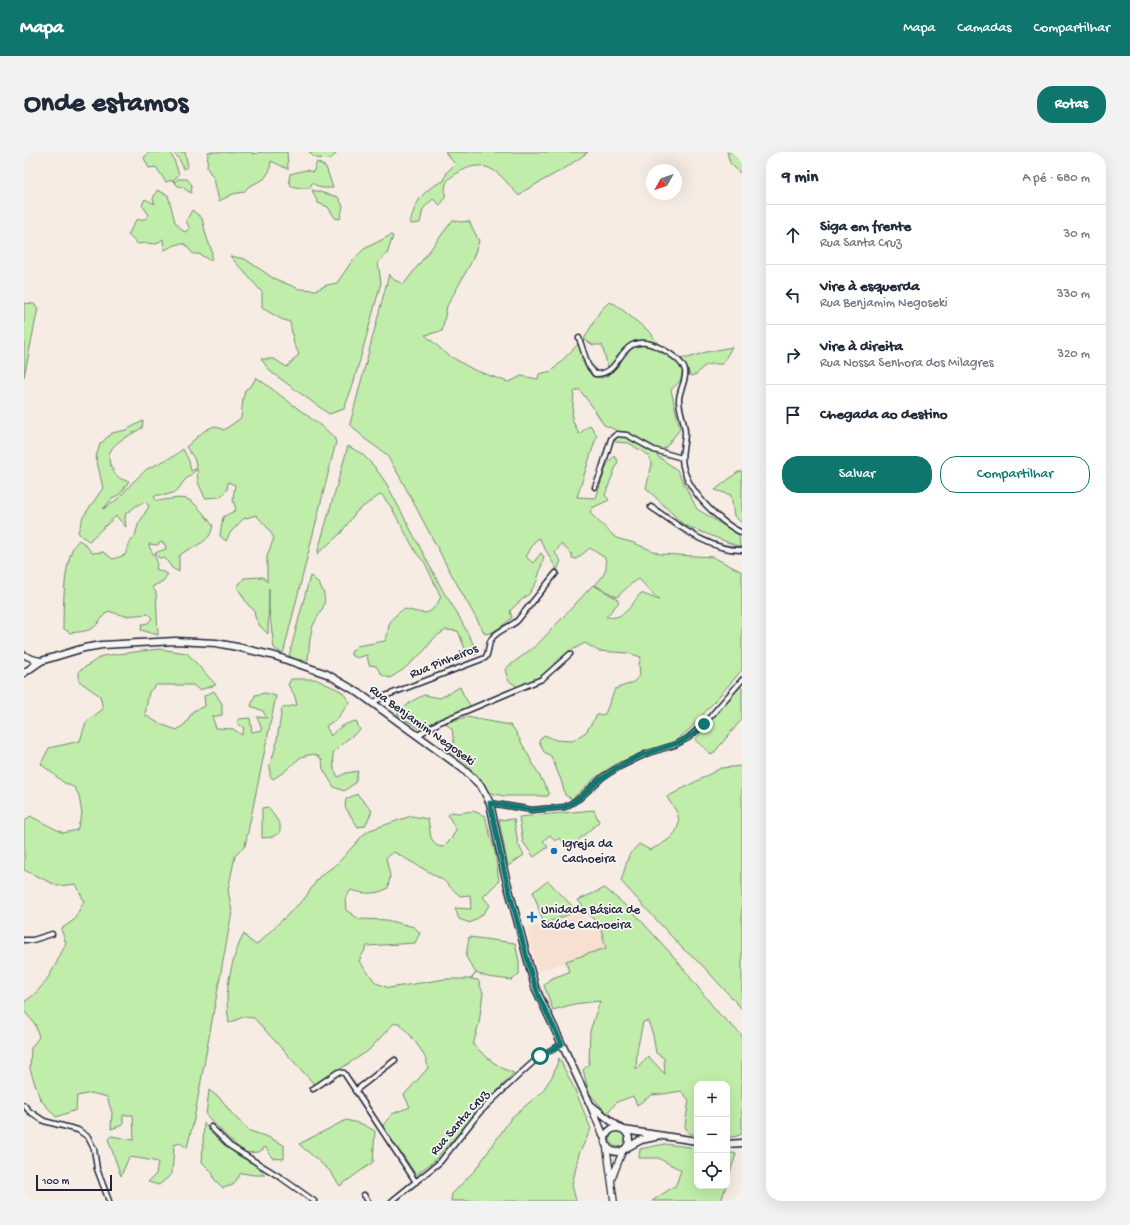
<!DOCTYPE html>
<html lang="pt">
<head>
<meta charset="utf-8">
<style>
	:root { --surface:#fff; --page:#f2f2f3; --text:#1f2937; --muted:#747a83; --line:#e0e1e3; --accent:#0f766e }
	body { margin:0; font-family:"Gochi Hand",sans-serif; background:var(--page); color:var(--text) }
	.controls { position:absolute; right:12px; bottom:12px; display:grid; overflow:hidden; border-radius:8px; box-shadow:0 4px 16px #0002 }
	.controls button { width:36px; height:36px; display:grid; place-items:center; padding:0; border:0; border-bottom:1px solid var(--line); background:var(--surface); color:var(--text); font:20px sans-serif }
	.compass { position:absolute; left:622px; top:12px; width:36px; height:36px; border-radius:50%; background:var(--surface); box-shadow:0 4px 16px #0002; rotate:230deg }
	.scale { position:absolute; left:12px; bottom:10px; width:76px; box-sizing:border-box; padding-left:4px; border:2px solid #22223b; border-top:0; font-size:11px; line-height:14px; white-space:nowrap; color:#22223b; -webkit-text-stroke:3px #f6f6f2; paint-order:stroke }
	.stop { position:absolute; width:12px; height:12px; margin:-9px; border:3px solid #0f766e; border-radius:50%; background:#fff }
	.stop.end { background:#0f766e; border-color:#fff; box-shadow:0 1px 4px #0008 }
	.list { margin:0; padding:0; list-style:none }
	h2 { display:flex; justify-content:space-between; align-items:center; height:52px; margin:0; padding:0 16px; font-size:17px }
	h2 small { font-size:13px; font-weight:400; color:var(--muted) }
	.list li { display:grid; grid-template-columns:26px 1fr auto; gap:12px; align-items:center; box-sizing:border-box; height:60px; padding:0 16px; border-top:1px solid var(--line) }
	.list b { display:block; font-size:15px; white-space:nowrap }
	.list p { margin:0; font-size:13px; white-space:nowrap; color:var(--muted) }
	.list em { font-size:13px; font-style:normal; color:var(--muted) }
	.actions { display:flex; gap:8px; padding:12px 16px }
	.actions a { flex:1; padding:9px 0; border:1px solid var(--accent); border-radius:16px; text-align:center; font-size:14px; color:var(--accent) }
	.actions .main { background:var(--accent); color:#fff }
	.icon { flex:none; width:22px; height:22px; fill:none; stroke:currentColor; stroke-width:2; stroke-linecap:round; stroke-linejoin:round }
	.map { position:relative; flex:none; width:718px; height:1049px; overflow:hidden; border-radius:16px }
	header { display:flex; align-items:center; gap:24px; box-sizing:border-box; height:56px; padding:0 20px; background:var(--accent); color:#fff }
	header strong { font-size:19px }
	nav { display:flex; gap:22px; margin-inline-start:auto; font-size:14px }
	.intro { display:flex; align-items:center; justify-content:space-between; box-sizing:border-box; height:96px; padding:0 24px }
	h1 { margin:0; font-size:28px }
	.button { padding:10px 18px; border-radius:16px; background:var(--accent); color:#fff; font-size:14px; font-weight:700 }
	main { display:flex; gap:24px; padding:0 24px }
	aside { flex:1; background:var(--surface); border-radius:16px; box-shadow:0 4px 16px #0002 }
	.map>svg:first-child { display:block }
</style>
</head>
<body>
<header>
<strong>Mapa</strong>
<nav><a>Mapa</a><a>Camadas</a><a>Compartilhar</a></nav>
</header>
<div class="intro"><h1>Onde estamos</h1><a class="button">Rotas</a></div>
<main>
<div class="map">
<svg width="718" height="1049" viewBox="0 0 718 1049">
	<rect width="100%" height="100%" fill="#f6ece3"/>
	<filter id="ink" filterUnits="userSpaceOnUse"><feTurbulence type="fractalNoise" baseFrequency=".025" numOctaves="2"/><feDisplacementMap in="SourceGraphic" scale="8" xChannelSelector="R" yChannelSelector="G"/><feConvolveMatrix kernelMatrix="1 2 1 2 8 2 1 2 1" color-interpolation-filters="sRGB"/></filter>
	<g filter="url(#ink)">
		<path fill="#f7e0d1" d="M558 757 566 779 577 777 582 796 514 819 503 777 520 772Z"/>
		<path fill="#c1edaa" stroke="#728872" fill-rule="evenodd" d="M125 0H149L147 2 150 8 155 22 153 25 149 28 151 30 154 27H163L168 33 167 41 158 35 154 34 148 28 142 30 132 15 125 16 120 6Z
			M149 0H161L164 15 160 17 155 7Z
			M184 0H228L229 2 239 0H263L264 17 247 9 246 18 240 27 224 35 220 40 209 42 195 49 190 27 183 16Z
			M285 0H311L312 2 306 7 291 6Z
			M421 0H564L543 15 500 39 495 44C478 25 465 4 437 19 432 22 425 25 423 30 420 35 422 40 421 45 420 48 418 51 416 53L409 47 399 57 396 71 386 72C390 51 400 36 420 29L423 20 431 12Z
			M703 0H718V23L706 11Z
			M293 10 302 15 309 36H297L288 31 286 36H276L267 34 265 28 266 22 282 18 289 20Z
			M133 38 144 43 151 70 160 80 166 77 162 69 168 58 178 66 182 83 188 100 187 109 175 102H169L161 92H154L140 98 139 87 132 92 123 91 114 92 104 83 112 68 121 67 125 63 118 53 121 47 131 52 129 47Z
			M288 38 314 45 319 54 316 67 311 66 304 55 294 51Z
			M429 68 437 70 445 69 455 89 448 109 423 154 418 179 401 183 424 203 450 218 484 230 490 228 497 224 514 227 515 222 528 219 556 190 558 209 568 224 577 226 586 223 578 193H569L560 187 576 159 585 150 591 152 627 181 638 199 652 210 658 206H664L682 200 708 195 698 212C691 212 684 211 678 216 673 222 675 222 667 224L664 220 658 221 657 228 647 238 656 277 642 295 632 303 653 318 673 357 715 383 716 395 660 373 622 336 628 312 625 304 605 291 591 290 592 278 580 273 568 254 555 237 550 240 548 267 555 282 566 273 573 283 553 345 572 346 583 312 590 304 594 309 581 343 585 348 568 356 566 361 592 386 610 391 636 402 689 405 718 420V518L666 577 651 589 595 610 571 626 548 647 541 643 537 628 527 604 520 600 515 589 520 583 532 588 548 589 562 580 573 563 581 562 591 537 608 531 616 524 615 512 617 505 604 501 574 499 561 491 548 498 521 522 495 536 484 528 481 517 514 492 569 433 592 446 595 450 582 465C601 468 606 454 617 441L635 448 615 427 607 432 593 445 571 433C579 424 585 418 581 406L566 396 552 407 548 406V402L537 392 531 401 537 409 533 418 515 386 511 389 502 405 509 411 517 401 520 405 513 429 505 442 494 451 486 459 488 466C478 473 474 480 461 482L424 416 376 325 362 302 341 287 326 272 365 122 370 128 380 132Z
			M367 83 369 84 363 102 354 110 357 131 329 233 320 257 305 262 247 220 237 207H250L263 215 275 202 270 192 266 170 257 167 238 156V140L206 104 221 107 249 126 275 137 292 138 303 133 313 131 328 109 340 97Z
			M0 151 10 152 14 156 0 225Z
			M232 225 301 277 310 285 312 290 259 502 250 496 245 457V436L244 482 236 474 231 465 230 458 224 453 213 435 220 426 239 425 243 430V404L250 386 243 375 232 363 219 367 206 381 202 389 196 384 199 365 212 358 209 347 211 333 204 330 203 338 196 345 181 346 174 330 173 317 160 329 152 340 142 343H133L130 345 133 349C141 348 158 344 165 348 171 350 186 369 189 374 188 377 187 381 185 384 178 394 163 396 155 404V420L148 416 141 406H135L131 401 142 397 141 392 137 390 133 393 125 392C126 402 136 404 132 417L144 422 139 429 128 435 132 440 134 483 117 478 118 472 124 471 128 466 124 462 101 464 84 459C78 464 75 472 69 476 62 480 53 480 46 481L39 476C39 455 40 417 48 398 49 395 52 391 55 388L61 392 68 401 79 400 89 407 101 403 106 390 111 384 114 373 125 354 121 350C112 352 110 357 102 361L101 367 102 375 92 364 67 387 66 390 56 383 54 380 59 365 79 336 72 305 76 292 88 281 102 278 119 269 118 276C100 287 74 295 90 320 93 325 99 329 105 329L98 340 88 347 79 357 94 347 109 330 123 317 150 304 159 297 165 309 167 319 173 316 170 306 162 295 180 279 190 274 200 278 217 266 219 247 221 238 228 233Z
			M324 294 338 302 350 314 362 331 419 439 432 459 454 501 451 503 441 497 434 479 422 478 411 485 400 499 380 517 366 526 358 523 352 514 345 513 343 503 333 506 327 503V500L333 494 361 489C364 483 364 479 365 473 367 466 374 461 380 457 401 461 405 467 417 445L401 411 393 402 367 355 357 342 333 359 316 382 293 402Z
			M718 319V371L710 364 707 343 691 338 714 320Z
			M286 424C290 425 292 429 295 432 309 453 293 460 288 477 285 488 285 498 284 508H273L265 504Z
			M135 497 163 501 192 533 175 538 169 533H132L125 540 121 563 136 572 153 578 162 571 169 559 181 554 180 544 190 539 198 552V563L188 565 192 576 209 577 218 583 220 576 213 571 215 567 226 566 228 580 238 578 233 565 243 566 239 559 227 554 231 543 241 541 252 544 221 694 211 704 204 738 208 760 170 967 163 996 156 991 150 993 148 1022 135 1033 124 1030 132 1022 134 1010 119 1007 105 1005 97 1024 84 987 87 984 110 988 109 963H99V973L87 977 88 961 83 945 67 941 53 944 52 958 32 965 16 947 6 917 7 896 15 885 11 872 0 859V850C22 836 31 814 42 791L37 777 50 768 60 749 52 732 34 734 0 718V670L6 664 39 681 53 678 58 662 55 644 51 636 39 630 17 612 25 596 56 589 62 570 79 557 76 544 55 529V519L78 504Z
			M267 527H291L317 539 326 550 313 567 302 574 307 584C313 576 322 571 332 569L336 578 320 590 309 601 310 617 314 625 322 621 334 619 331 631 320 639 310 635 299 617 298 608 294 604 289 602 277 605 260 620 249 627 246 624V613L252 594 258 556 273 553 270 542 264 533Z
			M715 534 718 536V567L688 603 671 588Z
			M436 535 440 544 448 556 423 564 396 577 373 562 388 549 400 543 416 546Z
			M442 565 486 573 490 577 525 641 524 644H480L466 641 441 610 421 597 430 591 428 577 421 571Z
			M718 614V857L678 813 658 796 597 729 605 703 615 692 626 698C640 691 658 683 654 664 653 658 646 651 643 645L697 616Z
			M333 642 348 659 341 674 334 675 321 655 322 647Z
			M244 655 256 672V681L248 685 238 686V656Z
			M570 658 575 670 544 697 536 686 531 689 526 683 519 689 524 695 510 705 499 690 495 665Z
			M449 659 461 664 471 700 475 729 459 745 466 753 457 764 446 771 435 767 431 756 447 757 446 743 436 744 419 728 370 700 362 706 366 724 364 736C353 743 340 742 327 738L321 747 322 758 335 767 363 768 390 775 396 781 391 791 343 794 335 809 352 831 365 836 421 827H447L452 821 442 805 445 785 491 791 495 809V822L488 828 464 825 452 821 447 827 454 828 459 841 455 871 449 893C462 904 473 916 490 921L456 957 411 1008 392 1023 379 1003 373 998 359 973 368 962 386 955 380 943 404 916C403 902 385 881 375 871L369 872 344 899 291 933 230 866 219 865 205 871C204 864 203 856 203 849 203 829 210 799 220 782L223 786 232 793 281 746 295 725 314 711 339 683 346 678 387 664 404 667 407 686 413 694 419 695 427 687 432 678 424 663 428 660 434 661Z
			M490 667 494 692 500 703 484 714 475 668Z
			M524 729 553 759 520 772 509 740Z
			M581 736 610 761 650 805 695 862 718 883V982L710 985H703V932H673V983L664 981 661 974 665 948 657 939 639 942 628 943 613 953 609 944 593 950 583 961 565 941 559 918 565 912 566 879 576 849 550 852 529 858 520 833 526 827 545 820 542 809 582 796 577 777 554 748ZM624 869 629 883 632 901 640 906 641 922 624 904 612 918 613 899 619 870Z
			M535 906 551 938 567 977 555 1002 548 1033 552 1049H427L428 1042 452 1017 488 965 518 940 529 923Z
			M185 938 197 947 209 963 226 979 244 985 260 993V1007L248 1006 242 995 235 1000 221 1001 205 987 182 963Z
			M322 968 338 972 351 979 349 1010 316 1034 305 1018 275 992Z
			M180 971C191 983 202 995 215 1004 225 1010 233 1012 241 1023H231L217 1021 209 1033 199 1036 190 1027 188 1020 178 1010Z
			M586 987a8 8 0 1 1 16 0a8 8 0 1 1-16 0Z
			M641 992 673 996V1034H702L697 1049H628L652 1033 657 1018 634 1006H615L616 997Z
			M703 1000 712 1002 703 1030Z"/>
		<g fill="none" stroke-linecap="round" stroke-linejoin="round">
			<defs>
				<path id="minor" d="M555 186 564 213 571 222C598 223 593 188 622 191 634 193 657 206 661 218 663 228 655 238 655 248 655 259 661 270 661 281 661 292 656 303 659 314 664 339 695 370 718 381
					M571 335 576 323 587 287 593 282 603 283 630 298 658 306
					M627 355C653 372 685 399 718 398
					M348 551 361 544 461 506C466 500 463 491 469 485 475 478 486 475 493 469L532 421
					M394 583 416 570 518 527 546 502
					M466 651 508 658 541 655 556 646 580 624 597 614 624 601 651 593 664 586 680 572 718 528
					M0 788H9L28 782
					M289 937 314 920 320 921 392 1030
					M331 939 371 908
					M0 953 5 959 20 969 54 978 64 985 70 997 73 1017 85 1049
					M187 975 206 994 256 1025 290 1049
					M340 1043 344 1049
					M368 1049 416 1010 455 961 496 922 516 904 538 892"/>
				<path id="tertiary" d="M0 503 9 507 17 509
					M582 991 590 1049
					M588 1026 599 998"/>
				<path id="secondary" d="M0 521 17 509 60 496 78 493 151 489 192 491 213 495 251 504 303 522 335 541 438 616 457 634 466 651 480 719 511 835 566 952 581 987
					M567 953 597 977
					M581 988a12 12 0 1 1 24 0a12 12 0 1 1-24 0Z
					M600 978 673 989
					M703 992 718 991
					M602 996 617 988 631 985"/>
			</defs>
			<use href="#minor" stroke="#22223b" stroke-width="7"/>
			<use href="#tertiary" stroke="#22223b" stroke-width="8"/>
			<use href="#secondary" stroke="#22223b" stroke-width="9"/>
			<use href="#minor" stroke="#f6f6f2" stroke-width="4"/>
			<use href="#tertiary" stroke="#f6f6f2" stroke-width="5.5"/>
			<use href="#secondary" stroke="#f6f6f2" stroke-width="6"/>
		</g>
	</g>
	<g fill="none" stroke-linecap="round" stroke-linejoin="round" filter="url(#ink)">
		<path stroke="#0f766e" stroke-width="5" d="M516 904 538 892 515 845 508 825 480 719 466 651 508 658 541 655 556 646 574 629 590 618 616 604 657 590 672 580 680 572"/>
	</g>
	<g fill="#1f6fb2" stroke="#f6f6f2" stroke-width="1.5">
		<circle cx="530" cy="699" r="4"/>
		<path d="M506 759h4v4h4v4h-4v4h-4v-4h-4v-4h4z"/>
	</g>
	<g text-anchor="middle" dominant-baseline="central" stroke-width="3.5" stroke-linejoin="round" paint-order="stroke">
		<g font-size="13" fill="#22223b" stroke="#f6f6f2">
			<text transform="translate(420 510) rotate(-22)">Rua Pinheiros</text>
			<text transform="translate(398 574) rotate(36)">Rua Benjamim Negoseki</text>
			<text transform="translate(436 971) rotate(-49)">Rua Santa Cruz</text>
		</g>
		<g font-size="13" fill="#22223b" stroke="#f6f6f2" text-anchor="start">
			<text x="538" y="692">Igreja da<tspan x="538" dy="15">Cachoeira</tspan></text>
			<text x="517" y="758">Unidade Básica de<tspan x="517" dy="15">Saúde Cachoeira</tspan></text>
		</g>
	</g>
</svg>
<div class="controls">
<button>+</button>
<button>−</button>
<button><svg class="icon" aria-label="locate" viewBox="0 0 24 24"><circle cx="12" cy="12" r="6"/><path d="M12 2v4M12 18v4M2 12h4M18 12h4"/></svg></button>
</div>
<svg class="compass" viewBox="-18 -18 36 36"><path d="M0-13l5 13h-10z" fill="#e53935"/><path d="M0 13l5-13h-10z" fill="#747a83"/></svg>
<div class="scale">100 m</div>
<div class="stop" style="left:516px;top:904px"></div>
<div class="stop end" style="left:680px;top:572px"></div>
</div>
<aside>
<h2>9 min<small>A pé · 680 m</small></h2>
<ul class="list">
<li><svg class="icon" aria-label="ahead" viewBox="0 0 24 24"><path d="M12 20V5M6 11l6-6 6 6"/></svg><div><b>Siga em frente</b><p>Rua Santa Cruz</p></div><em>30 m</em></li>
<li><svg class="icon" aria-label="left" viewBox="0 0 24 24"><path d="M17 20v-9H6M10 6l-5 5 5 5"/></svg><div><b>Vire à esquerda</b><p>Rua Benjamim Negoseki</p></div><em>330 m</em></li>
<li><svg class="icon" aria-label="right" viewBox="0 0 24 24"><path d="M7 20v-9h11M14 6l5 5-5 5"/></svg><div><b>Vire à direita</b><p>Rua Nossa Senhora dos Milagres</p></div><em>320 m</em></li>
<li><svg class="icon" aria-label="arrive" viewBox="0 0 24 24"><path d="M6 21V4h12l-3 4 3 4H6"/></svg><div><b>Chegada ao destino</b></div></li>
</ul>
<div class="actions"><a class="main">Salvar</a><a>Compartilhar</a></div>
</aside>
</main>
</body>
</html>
